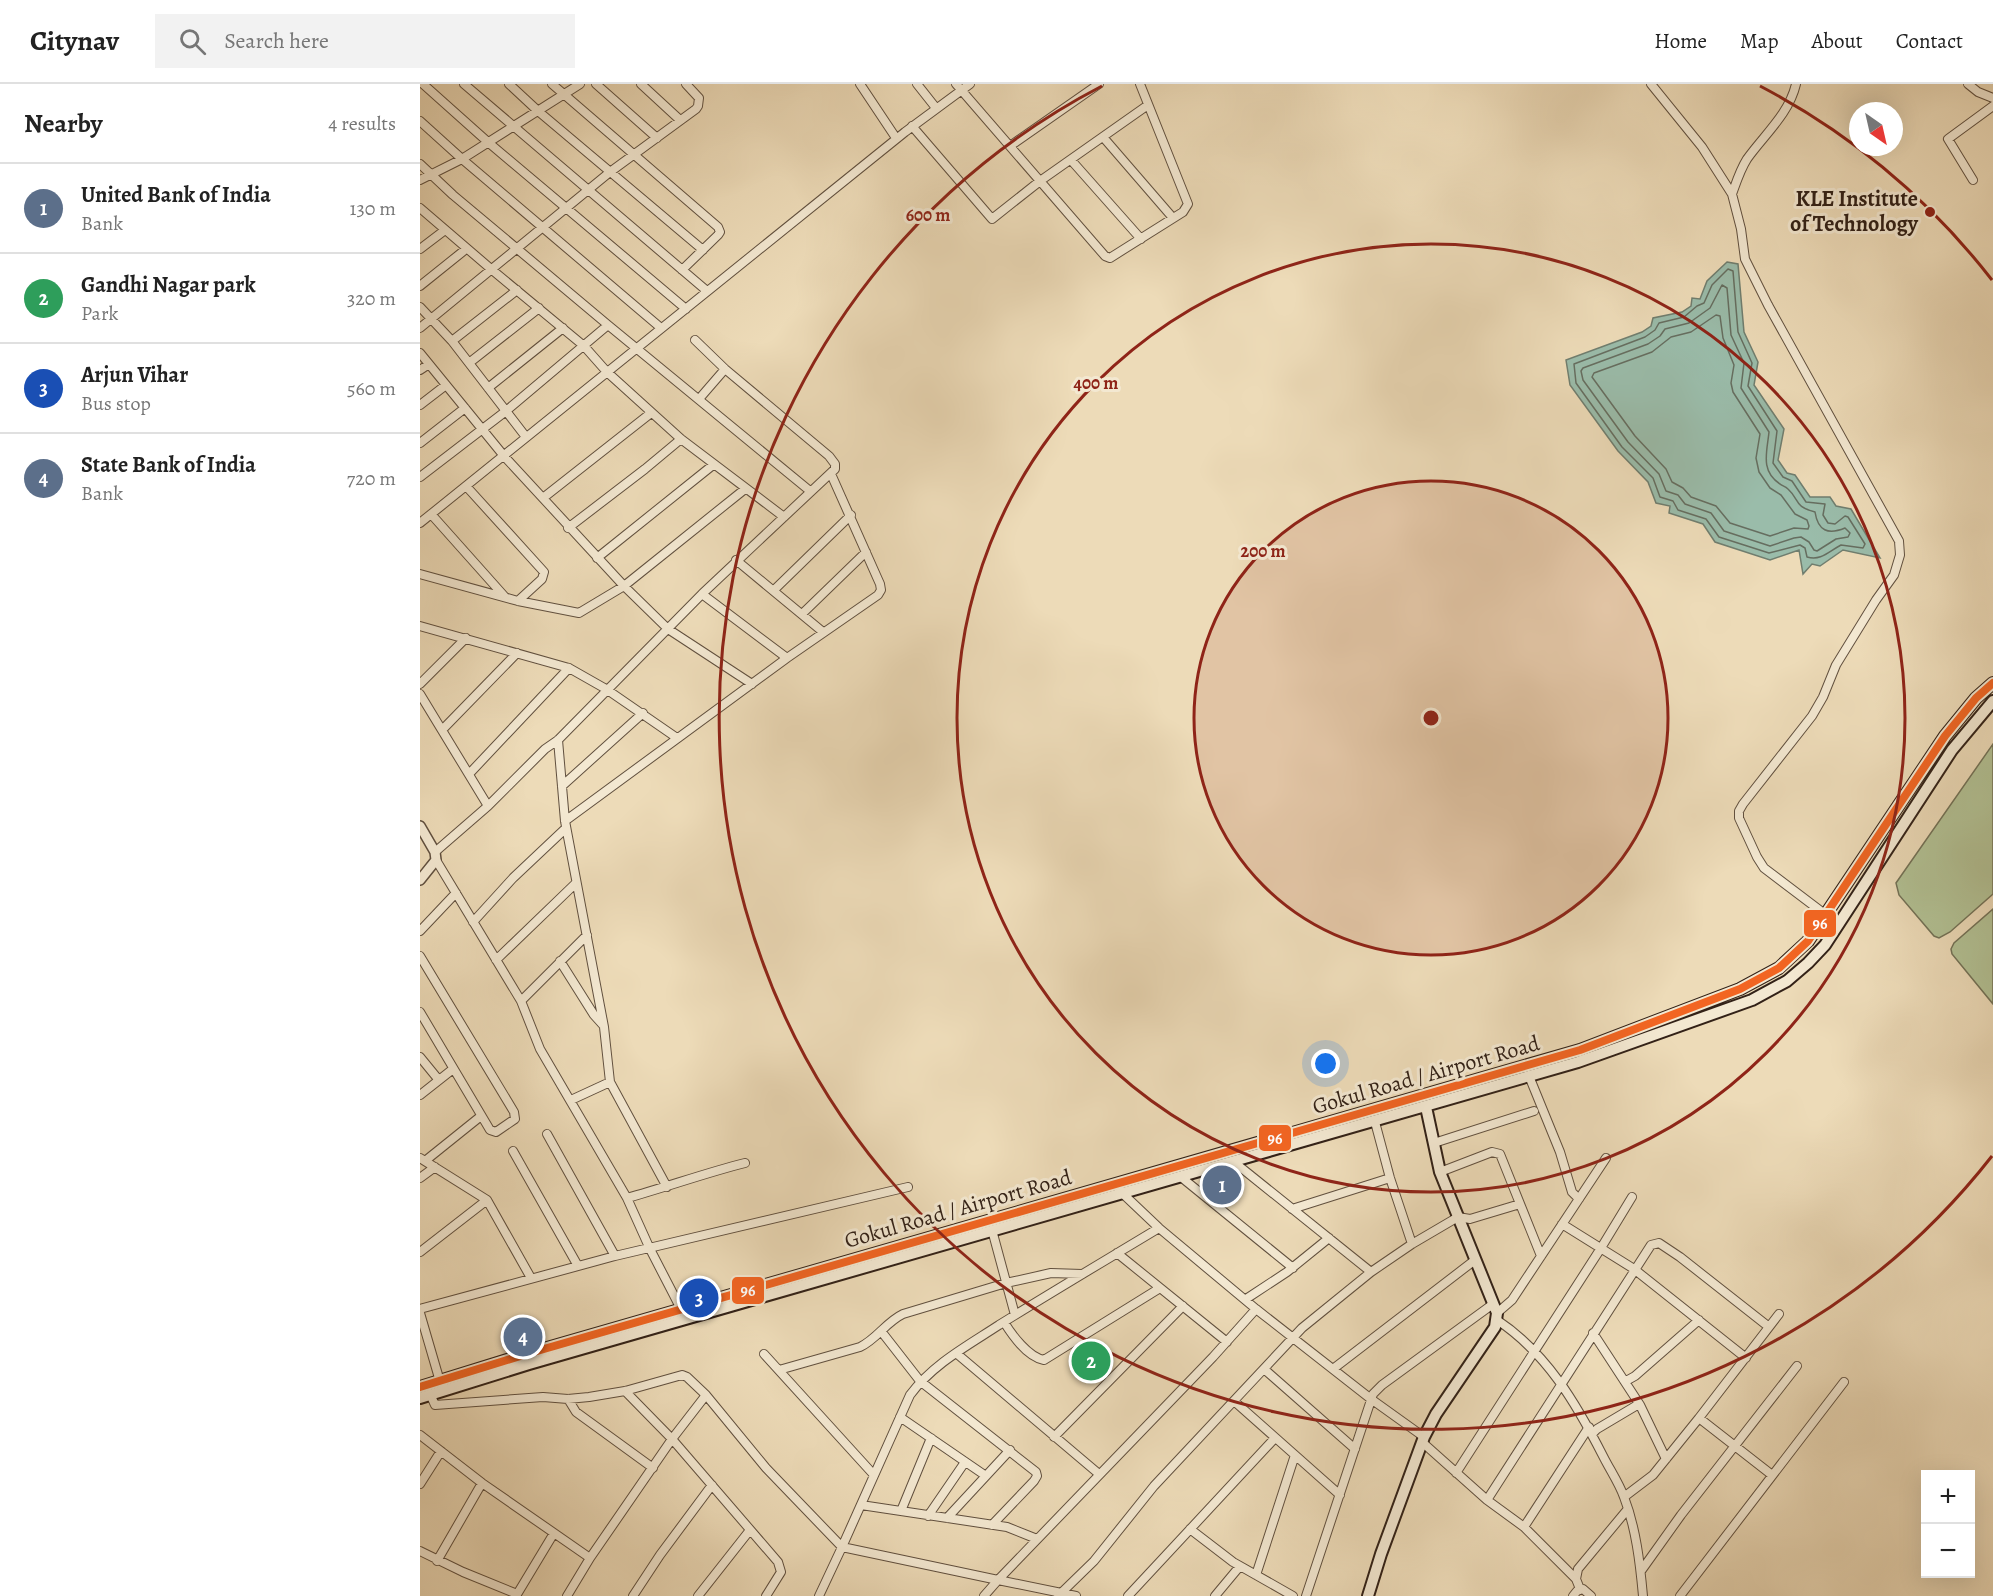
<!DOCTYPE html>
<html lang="en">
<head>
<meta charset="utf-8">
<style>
	:root { --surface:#fff; --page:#f2f2f2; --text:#222; --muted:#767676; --line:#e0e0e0; --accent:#8f2418 }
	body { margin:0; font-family:Alegreya,serif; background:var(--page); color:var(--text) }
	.controls { position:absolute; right:18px; bottom:18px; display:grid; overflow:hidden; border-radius:0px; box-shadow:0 6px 24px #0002 }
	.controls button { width:54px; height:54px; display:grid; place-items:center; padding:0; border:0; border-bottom:2px solid var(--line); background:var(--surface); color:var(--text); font:30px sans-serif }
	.compass { position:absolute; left:1429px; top:18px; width:54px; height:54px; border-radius:50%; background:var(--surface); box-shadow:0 6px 24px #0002; rotate:146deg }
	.you { position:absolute; left:906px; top:980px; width:21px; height:21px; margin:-15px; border:4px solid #fff; border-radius:50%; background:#1a73e8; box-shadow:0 0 0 9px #1a73e833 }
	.badge { display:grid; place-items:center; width:39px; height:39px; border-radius:50%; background:var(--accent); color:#fff; font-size:20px; font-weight:700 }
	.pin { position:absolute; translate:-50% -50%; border:3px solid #fff; box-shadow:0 2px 6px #0006 }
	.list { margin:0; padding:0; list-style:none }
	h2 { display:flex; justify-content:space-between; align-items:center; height:78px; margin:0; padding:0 24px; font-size:26px }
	h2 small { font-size:20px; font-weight:400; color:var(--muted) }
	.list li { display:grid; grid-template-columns:39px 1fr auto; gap:18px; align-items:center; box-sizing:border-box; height:90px; padding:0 24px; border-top:2px solid var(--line) }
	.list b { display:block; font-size:22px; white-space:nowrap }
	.list p { margin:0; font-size:20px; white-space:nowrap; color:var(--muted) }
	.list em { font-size:20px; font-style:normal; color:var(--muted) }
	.icon { flex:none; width:33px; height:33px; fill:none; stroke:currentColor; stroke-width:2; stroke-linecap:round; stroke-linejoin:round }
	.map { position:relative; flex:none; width:1573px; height:1512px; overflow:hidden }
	header { display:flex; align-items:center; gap:36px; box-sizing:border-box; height:84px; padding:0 30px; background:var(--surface); border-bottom:2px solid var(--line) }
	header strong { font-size:28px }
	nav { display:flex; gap:33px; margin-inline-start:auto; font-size:21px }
	.search { width:420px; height:54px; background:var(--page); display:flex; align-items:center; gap:15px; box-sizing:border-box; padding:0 21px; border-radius:0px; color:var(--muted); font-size:22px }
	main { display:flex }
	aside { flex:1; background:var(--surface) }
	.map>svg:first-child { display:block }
</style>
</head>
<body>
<header>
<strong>Citynav</strong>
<div class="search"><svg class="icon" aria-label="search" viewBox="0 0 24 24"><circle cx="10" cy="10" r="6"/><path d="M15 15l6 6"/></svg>Search here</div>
<nav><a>Home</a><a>Map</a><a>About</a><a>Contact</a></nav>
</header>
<main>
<aside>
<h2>Nearby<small>4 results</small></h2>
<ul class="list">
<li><span class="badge" style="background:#5c6f8a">1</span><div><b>United Bank of India</b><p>Bank</p></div><em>130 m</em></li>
<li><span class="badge" style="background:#2e9e5b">2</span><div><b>Gandhi Nagar park</b><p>Park</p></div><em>320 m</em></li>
<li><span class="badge" style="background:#1a4fb4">3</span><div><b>Arjun Vihar</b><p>Bus stop</p></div><em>560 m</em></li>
<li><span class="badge" style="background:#5c6f8a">4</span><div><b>State Bank of India</b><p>Bank</p></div><em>720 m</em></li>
</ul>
</aside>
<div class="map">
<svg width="1573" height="1512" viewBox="0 0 1573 1512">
	<rect width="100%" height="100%" fill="#eddbb8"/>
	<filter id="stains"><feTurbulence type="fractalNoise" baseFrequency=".00333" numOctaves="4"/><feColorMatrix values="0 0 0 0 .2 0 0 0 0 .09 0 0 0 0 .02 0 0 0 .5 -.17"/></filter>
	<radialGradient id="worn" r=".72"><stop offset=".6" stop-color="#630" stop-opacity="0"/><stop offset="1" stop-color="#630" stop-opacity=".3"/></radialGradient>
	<path fill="#b2c194" stroke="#727156" stroke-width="1.5" d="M1573 660V810L1530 848 1519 854 1514 852 1479 811 1476 799Z
		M1573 825V920L1532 870 1531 865 1534 859Z"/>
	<path fill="#9abcaa" stroke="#707e6f" stroke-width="1.5" d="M1307 178 1318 180 1324 248 1338 278 1334 301 1364 345 1358 376 1367 389 1375 391 1390 413H1410L1416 422 1431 425 1460 474 1423 466 1400 482 1392 480 1383 490 1379 466 1350 476 1295 458 1283 440 1249 429 1250 422 1236 419 1228 398 1198 367 1150 301 1146 276 1222 248 1231 242 1233 234 1262 228 1271 222 1272 214 1280 215 1287 197Z"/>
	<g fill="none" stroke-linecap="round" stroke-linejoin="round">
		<path stroke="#666e60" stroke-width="1.5" d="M1308 185 1313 187 1318 248 1332 279 1328 302 1357 347 1353 379 1363 393 1372 397 1386 418 1405 420 1403 431 1408 439 1415 440 1425 432 1428 433 1445 460 1443 464 1421 461C1408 468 1401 477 1387 473L1385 464 1380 461 1349 469 1299 453 1286 435 1258 426 1253 417 1240 413 1233 394 1202 363 1156 299 1154 280 1225 253 1235 246 1239 239 1264 233 1277 222 1284 219 1292 201Z
			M1302 201 1307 204 1311 251 1324 279 1321 304 1349 348C1347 368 1340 387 1360 400 1362 402 1365 402 1368 405 1381 417 1373 422 1395 428 1398 447 1408 451 1425 444L1430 449 1428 453 1416 455 1397 467 1394 466 1389 458 1381 453 1374 454 1350 462 1304 447 1291 429 1265 420 1258 411 1246 407 1239 390 1208 358 1163 296 1161 287 1163 284 1228 260 1240 252 1245 245 1269 239 1290 224Z
			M1296 231 1300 232 1303 254 1314 281 1311 299 1313 308 1340 350 1336 374 1339 388 1350 404 1361 411 1375 430 1387 436 1389 442 1388 445 1374 444 1350 452 1310 439 1296 422 1271 413 1263 404 1252 398 1246 385 1215 352 1172 293 1174 289 1232 268 1251 253 1271 248Z"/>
		<defs>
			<path id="minor" d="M3 0 69 59 266 225
				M44 0 287 207
				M89 0 118 27 283 166
				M132 0 298 143 300 148 298 151 262 186
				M176 0 237 54
				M221 0 260 36
				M440 0 476 54
				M497 0 516 24
				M536 0 685 172 690 174 763 128 768 120 720 0
				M1231 0 1282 63 1312 110 1321 145 1325 175 1348 221 1479 457 1480 471 1474 491 1456 516 1416 581 1403 613 1392 632 1323 720 1319 727V734L1337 773 1344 784 1406 831
				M1548 0 1558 8 1573 14
				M0 37 42 75 241 244
				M492 42 572 135 620 97 728 21
				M683 53 753 134
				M590 62 679 0
				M651 76 721 155
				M0 80 33 111 188 241 390 407
				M0 96 42 75 160 0
				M1553 96 1528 55 1573 22
				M1312 110C1316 99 1320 86 1327 75 1344 51 1369 30 1376 0
				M0 124 71 185 164 262 187 288 261 355 364 433
				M0 165 25 146
				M0 202 46 165
				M0 223 32 257 86 327 0 393
				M0 244 190 88 276 25 278 22 279 14 266 0
				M32 257 97 206
				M0 269 84 372 204 502 248 545 332 600
				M49 279 119 224
				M0 286 9 280
				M68 304 143 244
				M279 315 305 285
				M0 321 26 301
				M106 353 86 327 188 241
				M0 359 45 324
				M46 402 124 488 122 495 98 517
				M123 414 231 329
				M11 430 85 513
				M0 439 485 48 550 0
				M148 444 225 385 261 355
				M177 474 293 381
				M316 476 403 548
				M0 490 98 517 159 529 204 502 325 405
				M354 506 431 431
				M282 510 367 574
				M382 530 446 468
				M0 542 149 584 186 605 257 654
				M0 600 46 554
				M0 610 68 722
				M22 646 97 569
				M138 656 145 737 184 943 190 998 247 1103
				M49 690 149 584
				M142 702 223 629
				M145 737 367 574 458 511 461 506 460 500 411 390
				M15 768 68 722 125 665 138 656 282 510 415 385V380L409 372 305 285 275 256
				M16 776 101 917 120 965 207 1114 230 1165 262 1227
				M53 838 93 794 146 744
				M0 847 36 809
				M0 872 94 1028 95 1035 76 1048 70 1046 0 928
				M76 876 156 799
				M140 877 174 931 183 941
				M101 917 167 851
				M0 973 18 995
				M1109 992 1140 1068 1152 1108 1159 1115
				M0 1011 33 985
				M151 1016 190 998
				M955 1038 970 1094 992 1160
				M127 1050 195 1172
				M1014 1059 1114 1027
				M93 1067 158 1182
				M0 1074 67 1116 111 1194
				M5 1077 61 1032
				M814 1078 951 1188
				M1020 1088 1072 1068 1080 1070 1121 1172
				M761 1093 873 1184
				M0 1094 15 1083
				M700 1107 739 1144 836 1225 951 1315 1004 1353
				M207 1114C247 1103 285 1089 325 1079
				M872 1125 970 1094
				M1142 1140 1214 1185 1326 1274
				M572 1146 595 1231
				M0 1168 67 1116
				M697 1169 807 1258
				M826 1215 867 1188 909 1154
				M0 1225 195 1172 488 1103
				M0 1229 21 1301
				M1077 1229 1092 1216 1186 1074
				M1077 1236C1127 1269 1157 1321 1183 1372 1190 1386 1199 1399 1204 1413 1216 1444 1220 1479 1223 1512
				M584 1238C592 1251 608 1273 624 1276L740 1204
				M461 1247 500 1297 616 1388 617 1392 614 1397 572 1441
				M1173 1249 1220 1321 1246 1375
				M536 1269 679 1390
				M344 1270 454 1391
				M844 1285 935 1365
				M913 1285 1055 1176
				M359 1286 440 1263C457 1255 466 1238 483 1230L586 1199 631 1189 662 1190
				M1206 1297 1215 1292 1279 1236
				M205 1307 252 1355 358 1478 361 1488 346 1512
				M10 1310 15 1321 123 1313 148 1315 169 1313 205 1307 262 1291 267 1293 286 1311 346 1384 422 1463 490 1311C513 1280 547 1262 579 1241 632 1208 686 1176 739 1144
				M148 1315 156 1328 233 1384
				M814 1317 920 1411
				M480 1333 566 1392
				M1279 1334 1359 1230
				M1172 1350 1177 1345 1219 1320
				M0 1351 62 1399 170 1474 252 1355 286 1311
				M634 1353 763 1222
				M1002 1358 1067 1416 1104 1443 1156 1495
				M1036 1389 1181 1164 1212 1113
				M0 1400 21 1367
				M1204 1413 1233 1391 1279 1334 1352 1391
				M1067 1416 1231 1161 1239 1159 1260 1173 1349 1243
				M441 1421 587 1443 617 1455
				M481 1427 511 1354
				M508 1432 545 1378
				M527 1434 590 1366
				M1104 1443 1169 1343
				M770 1445 813 1478 873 1512
				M0 1467 43 1488 97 1510
				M17 1477 62 1399
				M1221 1487 1261 1431 1377 1282
				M836 1491 875 1371
				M1160 1505 1156 1495 1158 1485 1207 1426
				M96 1512 134 1449
				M147 1512 170 1474
				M213 1512 240 1471 292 1401
				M278 1512 330 1446
				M399 1512 422 1463 578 1496 793 1273 836 1225
				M564 1512 578 1496 656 1512
				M638 1512 674 1477 734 1402 882 1244 951 1188 992 1160 1038 1133 1050 1135 1100 1120
				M708 1512 855 1354
				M795 1512 820 1482
				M886 1512 953 1310 962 1301 1073 1220
				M1153 1512 1157 1507 1163 1505 1171 1512
				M1260 1512 1424 1298"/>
			<path id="tertiary" d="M0 742 15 768 16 776 0 796"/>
			<path id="secondary" d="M0 1303 110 1269 1160 966 1320 905 1359 884 1388 857 1525 652 1556 614 1573 599
				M0 1314 109 1280 1158 978 1332 916 1367 897 1388 879 1405 861 1532 666 1573 617
				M948 1512 961 1470 1004 1353 1016 1330 1075 1243 1077 1229 1020 1088 1006 1023"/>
		</defs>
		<use href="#minor" stroke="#61503f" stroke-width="10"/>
		<use href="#tertiary" stroke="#61503f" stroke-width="12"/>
		<use href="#secondary" stroke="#322117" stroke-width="14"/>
		<use href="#minor" stroke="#f3e8d1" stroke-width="8"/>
		<use href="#tertiary" stroke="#f3e8d1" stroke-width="9"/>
		<use href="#secondary" stroke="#f3e8d1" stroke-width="10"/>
		<defs>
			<path id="bus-1" d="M0 1303 110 1269 1160 966 1320 905 1359 884 1388 857 1525 652 1556 614 1573 599"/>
		</defs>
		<use href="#bus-1" stroke="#f3e8d1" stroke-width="12"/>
		<use href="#bus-1" stroke="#f26522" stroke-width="8"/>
	</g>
	<circle cx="1011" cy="634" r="237" fill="#8f2418" fill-opacity=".12"/>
	<g fill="none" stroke="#8f2418" stroke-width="3">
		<circle cx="1011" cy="634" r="237"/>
		<circle cx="1011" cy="634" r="474"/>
		<path d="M1572 1072A712 712 0 1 1 682 2M1340 2A712 712 0 0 1 1572 196"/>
	</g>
	<circle fill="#8f2418" stroke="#f3e8d1" stroke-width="2" cx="1510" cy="128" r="6"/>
	<g text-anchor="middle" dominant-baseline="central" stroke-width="6" stroke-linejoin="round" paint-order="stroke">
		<g font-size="22" font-weight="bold" fill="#322117" stroke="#f3e8d1" text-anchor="end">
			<text x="1498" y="115">KLE Institute<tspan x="1498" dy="25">of Technology</tspan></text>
		</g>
		<g font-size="22" fill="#322117" stroke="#f3e8d1">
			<text transform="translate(1006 991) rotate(-16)">Gokul Road / Airport Road</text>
			<text transform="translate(538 1125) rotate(-16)">Gokul Road / Airport Road</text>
		</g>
	</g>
	<circle cx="1011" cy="634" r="9" fill="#8f2418" stroke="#f3e8d1" stroke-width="3"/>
	<g font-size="18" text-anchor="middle" font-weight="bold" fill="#8f2418" stroke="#f3e8d1" stroke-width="6" stroke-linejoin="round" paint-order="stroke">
		<text x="508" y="137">600 m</text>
		<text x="676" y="305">400 m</text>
		<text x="843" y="473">200 m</text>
	</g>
	<g stroke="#f3e8d1" stroke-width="2">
		<rect x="1383" y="825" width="34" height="29" rx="6" fill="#f26522"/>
		<rect x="838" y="1040" width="34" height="28" rx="6" fill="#f26522"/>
		<rect x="311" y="1192" width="34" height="29" rx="6" fill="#f26522"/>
	</g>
	<g font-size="16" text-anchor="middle" font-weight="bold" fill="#fff">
		<text x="1400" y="845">96</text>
		<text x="855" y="1060">96</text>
		<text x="328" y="1212">96</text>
	</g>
	<rect width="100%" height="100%" filter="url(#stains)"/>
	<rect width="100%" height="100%" fill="url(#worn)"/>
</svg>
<div class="controls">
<button>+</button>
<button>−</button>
</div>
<svg class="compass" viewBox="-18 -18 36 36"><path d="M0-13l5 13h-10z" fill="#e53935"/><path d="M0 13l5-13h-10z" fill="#767676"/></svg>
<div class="you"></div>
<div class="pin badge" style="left:802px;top:1101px;background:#5c6f8a">1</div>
<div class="pin badge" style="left:671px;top:1277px;background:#2e9e5b">2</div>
<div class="pin badge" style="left:279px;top:1214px;background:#1a4fb4">3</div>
<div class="pin badge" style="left:103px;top:1253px;background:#5c6f8a">4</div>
</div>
</main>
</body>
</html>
